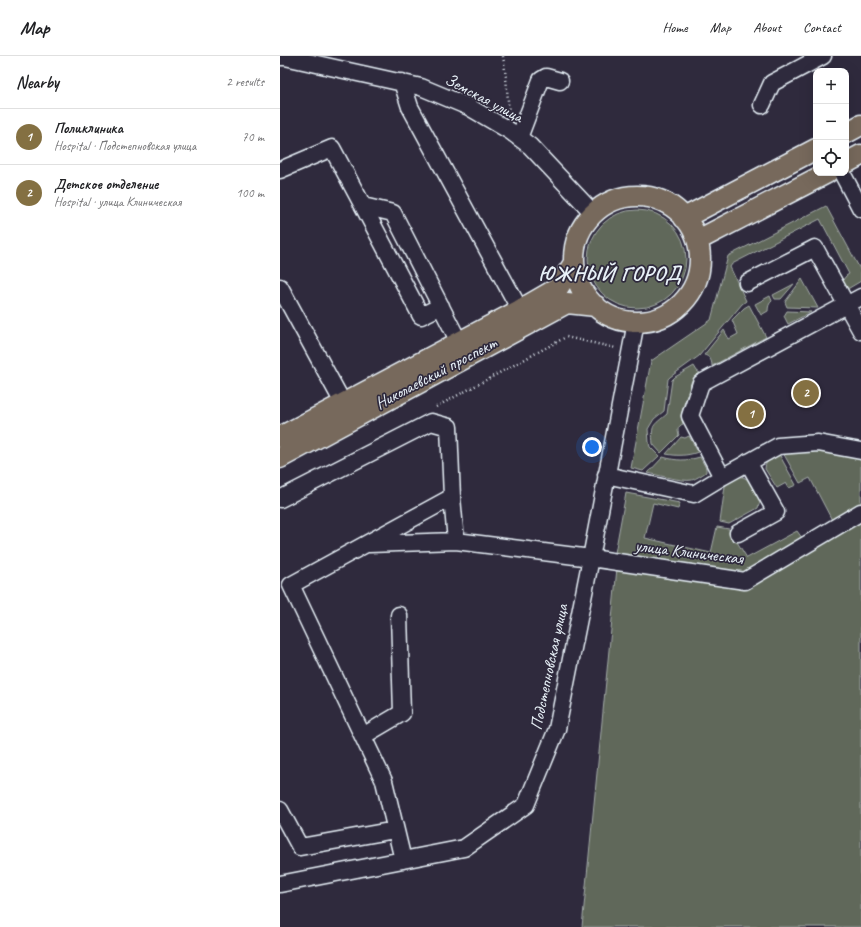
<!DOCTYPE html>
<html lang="en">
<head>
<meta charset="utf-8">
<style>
	:root { --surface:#fff; --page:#f6f6f6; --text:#202124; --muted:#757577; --line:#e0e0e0; --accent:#847042 }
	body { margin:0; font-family:Caveat,sans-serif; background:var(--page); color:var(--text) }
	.controls { position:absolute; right:12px; top:12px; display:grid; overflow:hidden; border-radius:8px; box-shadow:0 4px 16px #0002 }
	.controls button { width:36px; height:36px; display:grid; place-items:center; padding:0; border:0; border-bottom:1px solid var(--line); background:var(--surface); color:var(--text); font:20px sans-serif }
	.you { position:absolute; left:312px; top:391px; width:14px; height:14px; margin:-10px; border:3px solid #fff; border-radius:50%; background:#1a73e8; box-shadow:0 0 0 6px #1a73e833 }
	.badge { display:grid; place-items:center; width:26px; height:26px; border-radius:50%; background:var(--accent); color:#fff; font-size:13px; font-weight:700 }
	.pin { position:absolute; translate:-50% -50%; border:2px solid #fff; box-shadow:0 1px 4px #0006 }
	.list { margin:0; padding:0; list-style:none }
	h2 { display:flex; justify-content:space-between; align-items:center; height:52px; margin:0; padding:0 16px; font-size:17px }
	h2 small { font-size:13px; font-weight:400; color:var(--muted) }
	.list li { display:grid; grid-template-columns:26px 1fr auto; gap:12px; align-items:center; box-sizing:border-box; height:56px; padding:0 16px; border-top:1px solid var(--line) }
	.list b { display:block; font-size:15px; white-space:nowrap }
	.list p { margin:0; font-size:13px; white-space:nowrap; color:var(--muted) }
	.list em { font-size:13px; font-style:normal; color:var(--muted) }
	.icon { flex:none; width:22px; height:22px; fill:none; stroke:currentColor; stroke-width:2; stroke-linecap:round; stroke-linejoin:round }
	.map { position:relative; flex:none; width:581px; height:871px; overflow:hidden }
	header { display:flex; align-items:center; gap:24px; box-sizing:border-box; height:56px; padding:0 20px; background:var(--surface); border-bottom:1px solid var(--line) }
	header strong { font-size:19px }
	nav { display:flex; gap:22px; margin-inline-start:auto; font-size:14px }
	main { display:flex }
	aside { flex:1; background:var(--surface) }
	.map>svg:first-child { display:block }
</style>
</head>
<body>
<header>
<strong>Map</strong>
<nav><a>Home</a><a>Map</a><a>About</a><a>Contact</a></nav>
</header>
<main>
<aside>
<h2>Nearby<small>2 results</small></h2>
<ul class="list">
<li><span class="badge">1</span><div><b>Поликлиника</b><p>Hospital · Подстепновская улица</p></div><em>70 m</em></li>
<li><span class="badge">2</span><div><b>Детское отделение</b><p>Hospital · улица Клиническая</p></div><em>100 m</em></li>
</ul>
</aside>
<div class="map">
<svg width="581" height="871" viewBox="0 0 581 871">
	<rect width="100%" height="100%" fill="#2f2a3d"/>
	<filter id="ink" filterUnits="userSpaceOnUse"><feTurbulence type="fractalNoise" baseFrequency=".025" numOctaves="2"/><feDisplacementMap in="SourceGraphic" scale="8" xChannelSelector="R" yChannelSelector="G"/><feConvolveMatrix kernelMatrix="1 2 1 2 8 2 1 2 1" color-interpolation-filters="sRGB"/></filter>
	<g filter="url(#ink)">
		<path fill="#61685a" stroke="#a4aca9" d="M546 150 581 215V225L564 235 562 225 566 220 569 218 540 163 452 208 450 211 466 245 462 248 419 300 390 321 388 323 384 355 374 363 368 373 369 387 370 391 379 400 363 415 351 412 371 305 431 264 448 200Z
			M308 203a49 49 0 1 1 98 0a49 49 0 1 1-98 0Z
			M522 223 538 252 507 251 505 246Z
			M514 228 501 243H495L493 239Z
			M490 240 492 245C489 247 488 251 488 255L481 259 475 248Z
			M469 249 486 281 432 310C432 304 429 300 424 299L444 274 449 283 458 278 452 264 464 252Z
			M507 255 531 256 508 268 504 260Z
			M414 310 417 315 420 317 415 320 412 324 404 348 401 360 403 368C398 370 397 374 399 379L381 397 373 388C371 368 373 370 387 358L392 324 395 321Z
			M409 380 418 396C407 400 397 400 386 398L401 381 405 382Z
			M529 391 581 401V452L554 468 530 422 520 427 502 395Z
			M499 398 516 429 509 432 506 427 497 432 485 413C485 404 492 402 499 398Z
			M383 401C397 405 406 405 420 401L426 412V416C422 419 417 422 412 424 403 426 378 419 368 417Z
			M458 420 463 421 467 423 480 445 478 452 449 468 440 466 445 430 447 426Z
			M346 437 400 447 398 453 373 447 365 482 431 497 437 471 449 473 467 502 517 475 525 486 466 520 335 497Z
			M581 463V871H302L337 512 468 531Z"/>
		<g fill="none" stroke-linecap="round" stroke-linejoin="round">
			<defs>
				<path id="minor" d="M0 1H5L141 31 189 51 230 75 250 90 314 158
					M122 26 130 51 240 254
					M482 49 492 27 543 0
					M239 82 261 24 266 21 280 25
					M0 114 52 92 83 150 113 157 179 286
					M562 117 581 153
					M83 150 141 260 161 250
					M467 227 535 192 581 275
					M0 231 63 347
					M326 419 414 438 442 421 498 390 538 387 581 395
					M442 421 410 360 421 327 581 241
					M0 443 151 366 169 371 172 441
					M458 477 496 456 468 406
					M89 488 176 485
					M83 680 122 657 119 559
					M0 754 20 791 115 774
					M123 804 104 725 11 529 172 441 176 485 311 502 465 525 581 456
					M0 828 184 792 246 749 277 673 311 502 356 266"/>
				<path id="major" d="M566 77 581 69
					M566 107 581 99
					M294 203a63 63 0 1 1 126 0a63 63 0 1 1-126 0Z
					M404 162 536 93
					M418 184 547 117
					M0 381 240 254 278 232 294 207
					M0 402 287 247 316 250"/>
			</defs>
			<use href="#minor" stroke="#e8f1f8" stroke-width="19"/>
			<use href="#major" stroke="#e8f1f8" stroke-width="23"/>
			<path stroke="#e8f1f8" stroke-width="2.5" stroke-dasharray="1 3" stroke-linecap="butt" d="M223 0 226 21 229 57
				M156 351 286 281 336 292"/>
			<use href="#minor" stroke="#2f2a3d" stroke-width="16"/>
			<use href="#major" stroke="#77695c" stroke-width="20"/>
		</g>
	</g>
	<g text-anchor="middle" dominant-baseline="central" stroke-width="3.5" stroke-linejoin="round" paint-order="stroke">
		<g font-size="17" fill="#e8f1f8" stroke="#2f2a3d">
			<text transform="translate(204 42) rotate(28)">Земская улица</text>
			<text transform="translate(156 317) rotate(-28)">Николаевский проспект</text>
			<text transform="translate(409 496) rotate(7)">улица Клиническая</text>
			<text transform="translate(269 611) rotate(-78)">Подстепновская улица</text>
		</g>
		<g font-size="21" font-weight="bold" letter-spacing="1" fill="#e8f1f8" stroke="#2f2a3d">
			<text x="330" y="217">ЮЖНЫЙ ГОРОД</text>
		</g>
	</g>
</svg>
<div class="controls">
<button>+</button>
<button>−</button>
<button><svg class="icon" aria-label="locate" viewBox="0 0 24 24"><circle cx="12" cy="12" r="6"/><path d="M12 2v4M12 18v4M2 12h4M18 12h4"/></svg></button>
</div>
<div class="you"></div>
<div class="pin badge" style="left:471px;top:358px">1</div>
<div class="pin badge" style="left:526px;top:337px">2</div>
</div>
</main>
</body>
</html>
